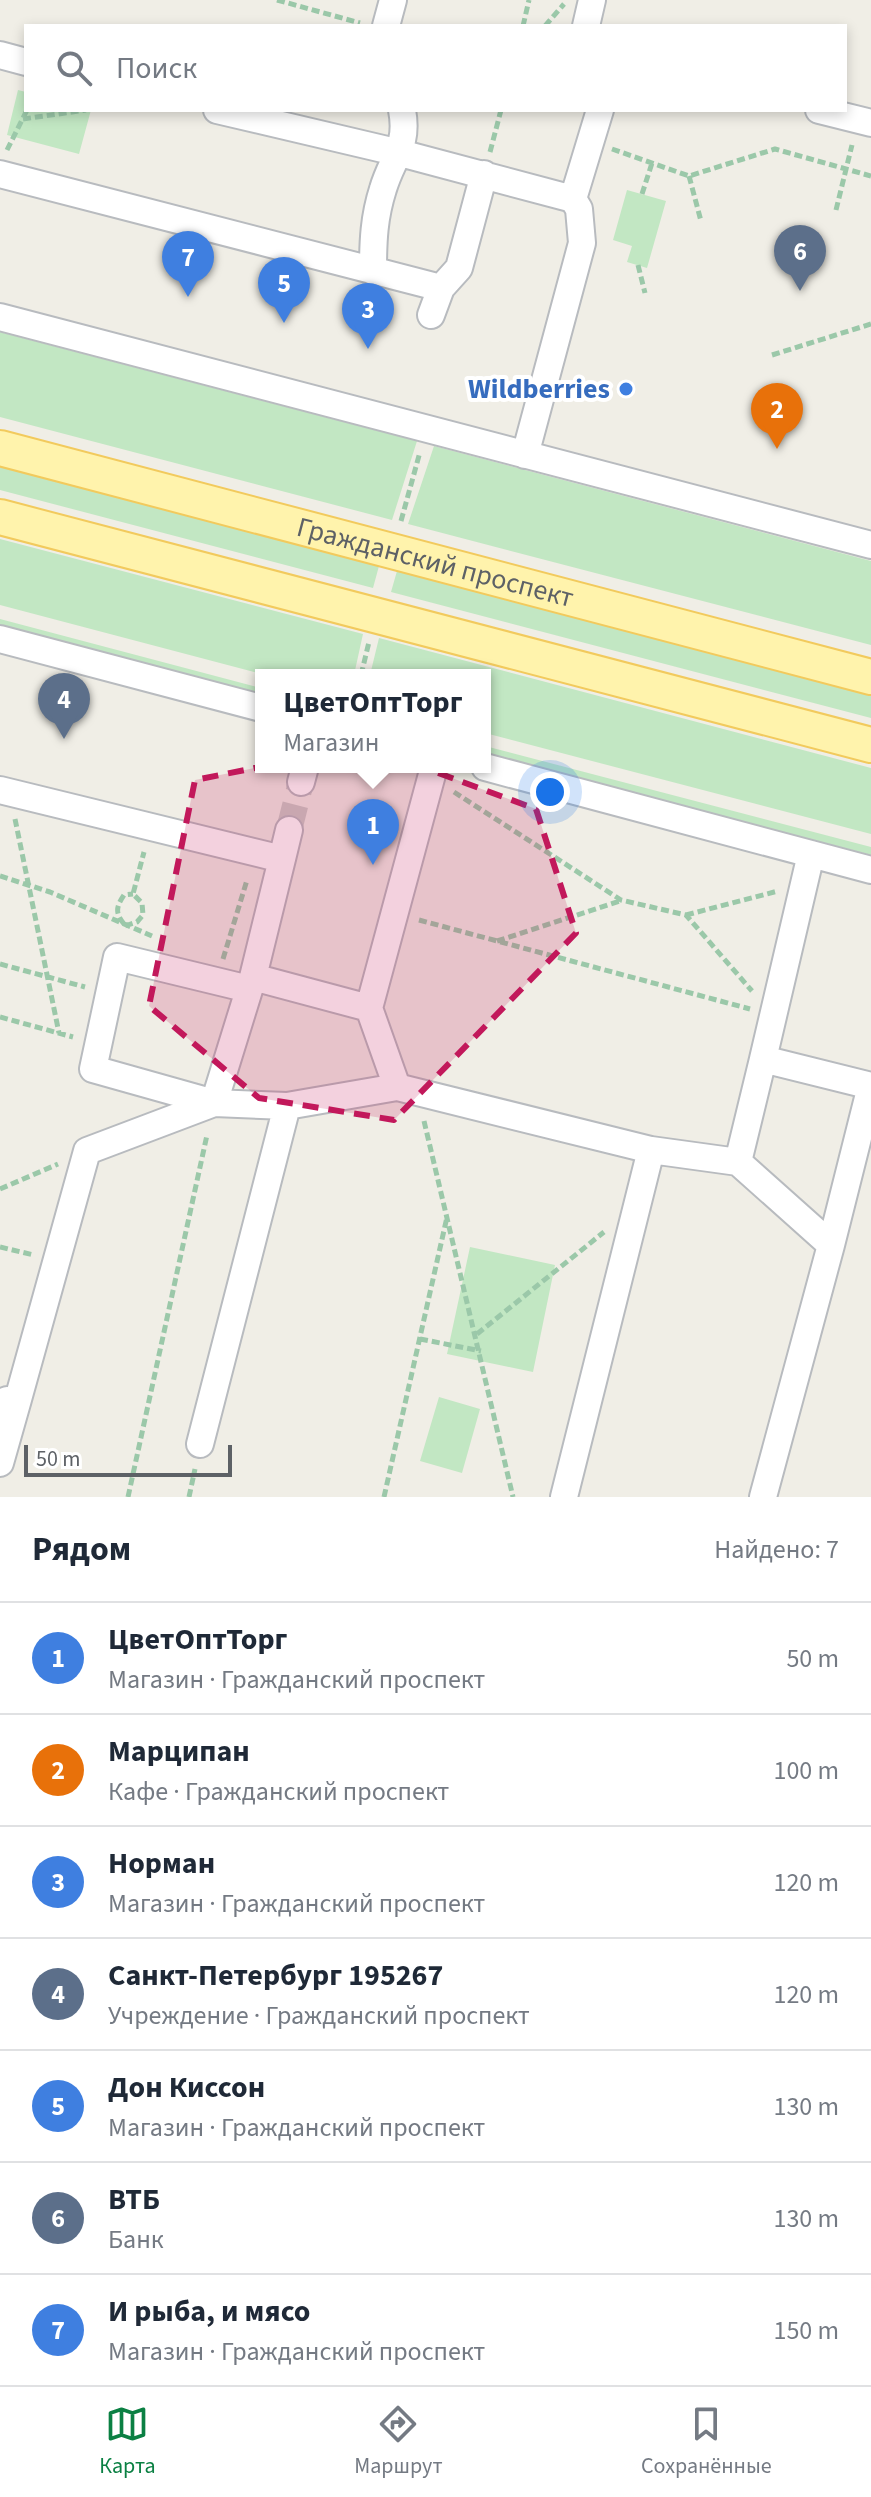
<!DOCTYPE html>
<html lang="ru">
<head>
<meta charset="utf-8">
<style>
	:root { --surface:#fff; --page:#f6f6f7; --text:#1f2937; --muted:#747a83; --line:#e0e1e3; --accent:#0b8043 }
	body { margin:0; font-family:"Source Sans 3",sans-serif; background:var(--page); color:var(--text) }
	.scale { position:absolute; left:24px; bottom:20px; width:208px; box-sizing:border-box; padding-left:8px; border:4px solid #5d6166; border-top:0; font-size:22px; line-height:28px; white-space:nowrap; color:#5d6166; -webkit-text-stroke:6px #fff; paint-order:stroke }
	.you { position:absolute; left:550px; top:792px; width:28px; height:28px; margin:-20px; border:6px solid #fff; border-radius:50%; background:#1a73e8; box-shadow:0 0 0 12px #1a73e833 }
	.badge { display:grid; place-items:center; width:52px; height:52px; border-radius:50%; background:var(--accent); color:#fff; font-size:26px; font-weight:700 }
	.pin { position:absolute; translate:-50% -66px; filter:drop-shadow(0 2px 4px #0008) }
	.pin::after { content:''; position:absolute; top:42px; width:28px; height:24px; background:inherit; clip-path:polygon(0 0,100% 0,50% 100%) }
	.popup { position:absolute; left:255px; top:669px; width:236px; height:104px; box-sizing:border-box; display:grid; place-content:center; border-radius:0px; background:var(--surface); filter:drop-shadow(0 2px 6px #0005); font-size:26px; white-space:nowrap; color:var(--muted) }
	.popup b { font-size:30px; color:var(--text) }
	.popup::after { content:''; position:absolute; left:50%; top:100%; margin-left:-16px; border:16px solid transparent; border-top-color:var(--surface) }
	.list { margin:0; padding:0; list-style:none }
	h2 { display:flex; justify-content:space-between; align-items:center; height:104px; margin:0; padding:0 32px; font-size:34px }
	h2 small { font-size:26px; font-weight:400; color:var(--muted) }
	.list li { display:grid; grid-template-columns:52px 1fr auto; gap:24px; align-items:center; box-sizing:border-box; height:112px; padding:0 32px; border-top:2px solid var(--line) }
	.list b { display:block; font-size:30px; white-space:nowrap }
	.list p { margin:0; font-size:26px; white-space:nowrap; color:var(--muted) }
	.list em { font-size:26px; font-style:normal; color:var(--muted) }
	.icon { flex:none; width:44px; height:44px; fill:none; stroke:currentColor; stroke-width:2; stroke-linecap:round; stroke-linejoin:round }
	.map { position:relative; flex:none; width:871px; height:1497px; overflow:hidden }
	.search { position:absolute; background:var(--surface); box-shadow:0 4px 12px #0003; left:24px; right:24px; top:24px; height:88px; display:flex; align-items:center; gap:20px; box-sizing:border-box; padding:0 28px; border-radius:0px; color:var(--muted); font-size:30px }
	.sheet { height:888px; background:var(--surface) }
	nav { display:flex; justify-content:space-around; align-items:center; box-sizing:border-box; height:112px; border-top:2px solid var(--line); background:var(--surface); font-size:22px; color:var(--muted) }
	nav a { display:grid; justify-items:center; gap:4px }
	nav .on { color:var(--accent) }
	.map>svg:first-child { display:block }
</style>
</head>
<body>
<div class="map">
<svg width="871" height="1497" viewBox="0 0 871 1497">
	<rect width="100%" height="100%" fill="#f0eee6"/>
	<path fill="#c2e7c3" d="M18 90 26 92V110H91L79 154 7 135Z
		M627 190 666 201 647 268 627 262 632 246 613 240Z
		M0 332 417 441 392 520 0 417Z
		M434 446 871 561V645L408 524Z
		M0 467 379 566 373 588 0 490Z
		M0 539 363 634 354 675H265L0 605Z
		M397 571 871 696V718L391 592Z
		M0 619 261 688V695L0 626Z
		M379 638 871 768V834L485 733V675H370Z
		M485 746 871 847V855L485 754Z
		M470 1247 555 1265 533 1372 447 1354Z
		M439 1397 480 1409 462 1473 420 1461Z"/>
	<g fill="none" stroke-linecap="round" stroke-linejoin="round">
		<path stroke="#cbcbc6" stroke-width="26" stroke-dasharray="26 13" stroke-linecap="butt" d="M289 830 301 782"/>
		<defs>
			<path id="minor" d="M386 26 393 0
				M586 26 592 0
				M0 55 26 62
				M217 110 400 153 573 199 579 209 582 243 525 455
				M819 110 871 123
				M0 174 441 288
				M573 199 600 110
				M373 271C373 241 374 217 383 189 392 158 409 146 402 110
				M431 315 441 288 459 268 484 174
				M0 317 871 545
				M0 639 261 708
				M485 767 871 870
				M301 782 305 767
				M0 790 282 859 253 977 369 1008 397 1087 651 1150 738 1162 763 1059
				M811 854 763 1059 871 1086 831 1245
				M282 859 289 830
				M249 989 117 957 93 1069 214 1103 253 977
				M369 1008 434 767
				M738 1162 831 1245 763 1497
				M0 1412 17 1403 87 1151 214 1103 287 1106
				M200 1444 287 1106 397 1087
				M0 1463 17 1403 7 1400
				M564 1497 651 1150"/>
			<g id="major">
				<path id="s1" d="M0 448 871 677"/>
				<path d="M0 517 871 745"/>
			</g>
		</defs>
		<use href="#minor" stroke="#b8bbbf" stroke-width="30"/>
		<use href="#major" stroke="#f2ca5d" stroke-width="38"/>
		<path stroke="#9bc8a9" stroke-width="5" stroke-dasharray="8 4" stroke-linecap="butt" d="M277 0 360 23
			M523 26 529 0
			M545 26 564 4
			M23 119 86 110
			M612 149 689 176 775 149 871 176
			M7 150 27 110
			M490 152 501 110
			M689 176 701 221
			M642 194 652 163
			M836 210 852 145
			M638 265 645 293
			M772 355 871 324
			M401 521 420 452
			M361 675 369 642
			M454 792 621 900 686 915 752 991
			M15 819 59 1033
			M0 876 50 892 152 936
			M686 915 778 891
			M419 920 750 1009
			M124 924C115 913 116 907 124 895L133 894
			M125 926 137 922 143 915 142 903 133 894 144 852
			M497 941 620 901
			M223 959 247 880
			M0 964 85 987
			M0 1017 73 1037
			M424 1121 513 1497
			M0 1189 58 1164
			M0 1247 34 1255
			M477 1334 604 1232
			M420 1339 481 1351
			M128 1497 207 1135
			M189 1497 195 1469
			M384 1497 447 1217"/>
		<use href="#minor" stroke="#fff" stroke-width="26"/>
		<use href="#major" stroke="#fff3ac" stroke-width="34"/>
	</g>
	<path fill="#c2185b" fill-opacity="0.2" stroke="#c2185b" stroke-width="6" stroke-dasharray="16 10" stroke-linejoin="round" d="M365 746 536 809 576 933 394 1120 259 1098 149 1006 195 780Z"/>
	<circle fill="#3f7fe0" stroke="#fff" stroke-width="3" cx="626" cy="389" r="8"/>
	<g text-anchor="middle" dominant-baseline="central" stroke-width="8" stroke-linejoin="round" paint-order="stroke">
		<g font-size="28" font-weight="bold" fill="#366cbe" stroke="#fff" text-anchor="end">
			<text x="610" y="389">Wildberries</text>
		</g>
		<g font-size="28" fill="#5d6166" stroke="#fff">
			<text stroke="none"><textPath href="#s1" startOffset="450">Гражданский проспект</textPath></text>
		</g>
	</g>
</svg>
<div class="scale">50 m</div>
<div class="you"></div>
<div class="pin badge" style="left:373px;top:865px;background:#3f7fe0">1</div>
<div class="popup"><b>ЦветОптТорг</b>Магазин</div>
<div class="pin badge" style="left:777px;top:449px;background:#e8710a">2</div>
<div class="pin badge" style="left:368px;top:349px;background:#3f7fe0">3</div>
<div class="pin badge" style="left:64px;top:739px;background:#5c6f8a">4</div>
<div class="pin badge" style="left:284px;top:323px;background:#3f7fe0">5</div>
<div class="pin badge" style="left:800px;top:291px;background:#5c6f8a">6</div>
<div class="pin badge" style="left:188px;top:297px;background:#3f7fe0">7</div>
<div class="search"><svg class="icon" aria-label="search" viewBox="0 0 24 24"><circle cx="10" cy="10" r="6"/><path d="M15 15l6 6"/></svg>Поиск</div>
</div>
<section class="sheet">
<h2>Рядом<small>Найдено: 7</small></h2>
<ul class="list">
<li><span class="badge" style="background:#3f7fe0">1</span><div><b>ЦветОптТорг</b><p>Магазин · Гражданский проспект</p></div><em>50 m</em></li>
<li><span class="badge" style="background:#e8710a">2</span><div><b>Марципан</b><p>Кафе · Гражданский проспект</p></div><em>100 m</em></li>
<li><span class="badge" style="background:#3f7fe0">3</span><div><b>Норман</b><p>Магазин · Гражданский проспект</p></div><em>120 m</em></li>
<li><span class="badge" style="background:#5c6f8a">4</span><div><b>Санкт-Петербург 195267</b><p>Учреждение · Гражданский проспект</p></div><em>120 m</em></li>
<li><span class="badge" style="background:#3f7fe0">5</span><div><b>Дон Киссон</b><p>Магазин · Гражданский проспект</p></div><em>130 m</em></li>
<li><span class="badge" style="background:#5c6f8a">6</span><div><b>ВТБ</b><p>Банк</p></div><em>130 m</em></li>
<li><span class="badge" style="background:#3f7fe0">7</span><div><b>И рыба, и мясо</b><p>Магазин · Гражданский проспект</p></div><em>150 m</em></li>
</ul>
</section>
<nav>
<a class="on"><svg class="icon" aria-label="map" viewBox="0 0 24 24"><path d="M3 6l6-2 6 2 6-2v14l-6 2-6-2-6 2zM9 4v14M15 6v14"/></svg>Карта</a>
<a><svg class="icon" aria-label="directions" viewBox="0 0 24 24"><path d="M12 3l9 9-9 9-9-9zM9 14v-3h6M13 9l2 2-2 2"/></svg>Маршрут</a>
<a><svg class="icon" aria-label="saved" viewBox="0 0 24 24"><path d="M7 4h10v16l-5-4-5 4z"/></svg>Сохранённые</a>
</nav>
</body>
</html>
